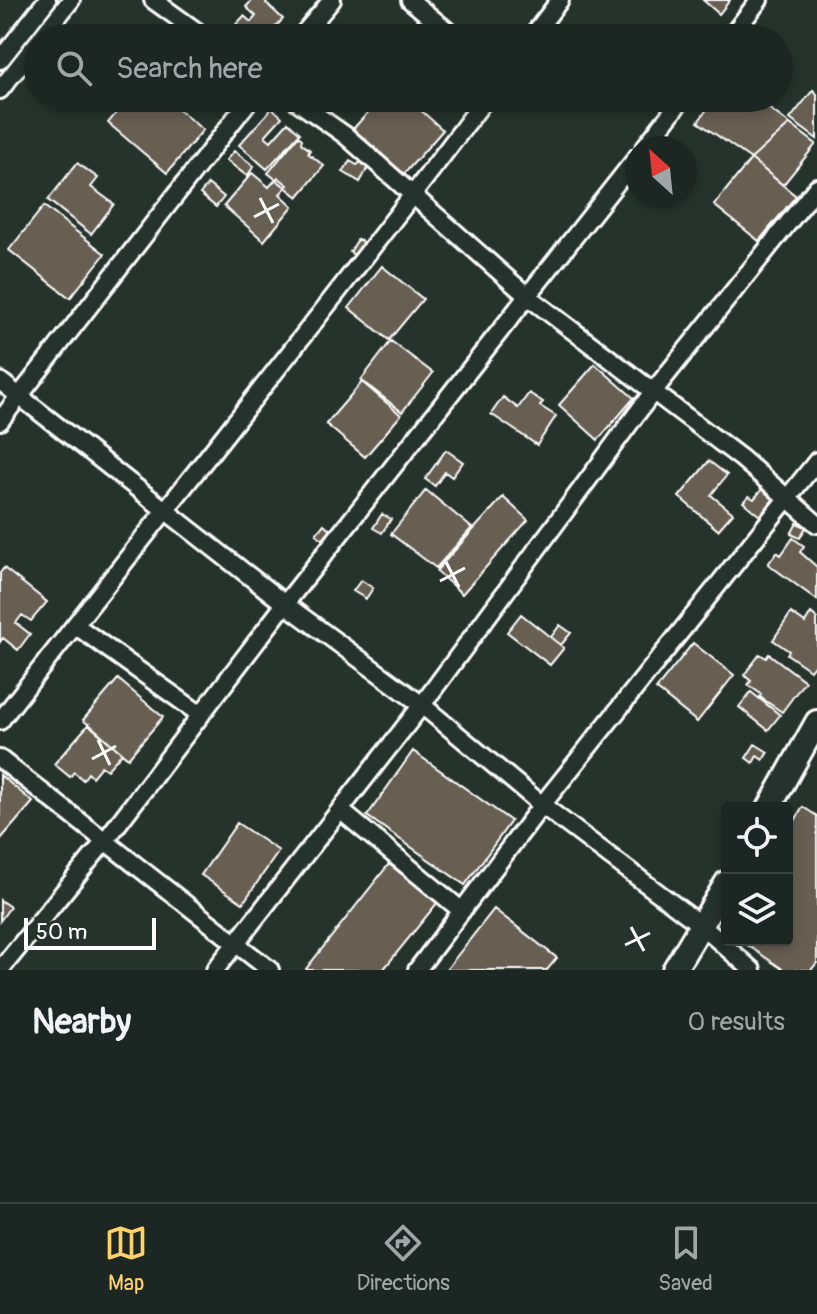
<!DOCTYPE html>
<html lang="en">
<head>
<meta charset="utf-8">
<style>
	:root { --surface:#1c2622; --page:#252e2a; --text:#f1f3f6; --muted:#a0a5a5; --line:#3a4340; --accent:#ffd166 }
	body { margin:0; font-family:Pangolin,sans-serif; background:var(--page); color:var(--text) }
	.controls { position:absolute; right:24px; bottom:24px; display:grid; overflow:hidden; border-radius:8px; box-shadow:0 4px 12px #0003 }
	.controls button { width:72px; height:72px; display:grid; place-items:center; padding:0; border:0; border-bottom:2px solid var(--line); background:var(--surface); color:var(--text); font:40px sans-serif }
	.compass { position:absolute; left:625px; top:136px; width:72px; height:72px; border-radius:50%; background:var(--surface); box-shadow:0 4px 12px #0003; rotate:333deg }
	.scale { position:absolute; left:24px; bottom:20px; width:132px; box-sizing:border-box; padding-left:8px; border:4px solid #fff; border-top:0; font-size:22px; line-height:28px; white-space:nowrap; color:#fff; -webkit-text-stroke:6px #26332d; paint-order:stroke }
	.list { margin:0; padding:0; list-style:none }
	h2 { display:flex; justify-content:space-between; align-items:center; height:104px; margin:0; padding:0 32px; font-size:34px }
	h2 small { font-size:26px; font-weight:400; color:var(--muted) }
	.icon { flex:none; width:44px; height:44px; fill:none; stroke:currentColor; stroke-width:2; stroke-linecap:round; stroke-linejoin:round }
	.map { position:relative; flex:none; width:817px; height:970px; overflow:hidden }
	.search { position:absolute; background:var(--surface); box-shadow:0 4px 12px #0003; left:24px; right:24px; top:24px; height:88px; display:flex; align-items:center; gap:20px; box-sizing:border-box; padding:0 28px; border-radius:44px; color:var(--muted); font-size:30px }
	.sheet { height:232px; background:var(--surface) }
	nav { display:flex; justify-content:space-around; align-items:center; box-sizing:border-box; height:112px; border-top:2px solid var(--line); background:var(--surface); font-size:22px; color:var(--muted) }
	nav a { display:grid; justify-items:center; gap:4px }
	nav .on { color:var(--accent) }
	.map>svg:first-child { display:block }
</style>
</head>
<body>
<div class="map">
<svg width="817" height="970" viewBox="0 0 817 970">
	<rect width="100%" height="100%" fill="#26332d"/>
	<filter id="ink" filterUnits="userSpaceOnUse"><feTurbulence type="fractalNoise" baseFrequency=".0125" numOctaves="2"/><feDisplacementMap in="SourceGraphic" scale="16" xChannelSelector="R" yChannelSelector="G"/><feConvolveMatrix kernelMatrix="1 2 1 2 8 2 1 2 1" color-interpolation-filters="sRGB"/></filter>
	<g filter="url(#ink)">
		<path fill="#685f52" stroke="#fff" stroke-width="2" d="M252 0H268L266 3 283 19 265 38H245L241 34 237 38H230L226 35 244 16 251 22 256 16 246 7Z
			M703 0H730L719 14Z
			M813 90 817 94V139L790 119Z
			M129 98H165L203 130 167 173 108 123Z
			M381 98H407L443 130 404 174 353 129Z
			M715 98H755L790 124 751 159 698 122Z
			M272 108 282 117 265 136 271 141 288 122 300 133 267 169 239 145Z
			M790 124 816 144 783 185 751 159Z
			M298 136 302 139 301 143 310 150 308 153 324 166 298 197 268 173Z
			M234 151 254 166 247 176 226 160Z
			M751 159 796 196 759 241 714 205Z
			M350 161 357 165 362 161 369 166 360 182 343 172Z
			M77 163 98 178 91 187 114 204 91 234 48 200Z
			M252 173 269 187 278 177 288 185 280 194 293 206 264 241 224 206Z
			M208 184 224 197 216 207 200 194Z
			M44 206 105 254 70 298 9 250Z
			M358 239 365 244 357 257 350 252Z
			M382 266 423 299 389 340 349 308Z
			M391 341 433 373 402 412 361 380Z
			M595 364 634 398 598 440 559 405Z
			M362 382 401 415 365 457 326 424Z
			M529 393 543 402 540 406 556 416 537 445 491 414 503 397 518 408Z
			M446 450 463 462 452 477 445 472 435 486 425 479Z
			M709 461 727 475 711 495 733 513 718 530 679 497Z
			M763 488 775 497 760 516 743 502 749 496 754 499Z
			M426 490 472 528 436 568 391 534Z
			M503 497 528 520 462 594 436 571Z
			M382 514 391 519 382 533 373 528Z
			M797 523 806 527 800 538 791 534Z
			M324 524 332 531 324 540 316 534Z
			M793 538 804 546 800 552 817 567V600L768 564 777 552 781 555Z
			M4 568 47 602 31 621 22 615 16 623 30 634 18 650 3 638 0 642V573Z
			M361 580 373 588 366 599 353 591Z
			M791 613 805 623 811 613 817 618V661L810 670 787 654 789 651 773 640Z
			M521 614 564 648 550 665 507 632Z
			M560 625 571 633 561 645 551 637Z
			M693 643 734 675 697 722 656 689Z
			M760 654 766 658 769 654 805 681 782 712 760 697 761 694 748 685 751 681 744 675Z
			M118 679 163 717 128 758 83 720Z
			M751 692 780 715 768 730 739 707Z
			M89 724 122 753 107 770 101 766 92 777 88 773 83 780 74 772 70 777 54 764Z
			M755 744 768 752 763 760 757 756 753 763 746 758Z
			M413 751 511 821 465 885 367 816Z
			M0 775 33 802 0 840Z
			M803 807 817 816V963L811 970H784L740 940H787V834Z
			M237 823 279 851 243 903 201 875Z
			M389 864 438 902 383 970H307L306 969Z
			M0 900 10 907 0 921Z
			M494 909 557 958 547 970H446Z"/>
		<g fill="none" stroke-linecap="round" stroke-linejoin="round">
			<defs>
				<path id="street" d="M153 0 206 38
					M410 0 456 38
					M41 38 71 0
					M300 38 332 0
					M531 38 560 0
					M730 38 759 0
					M0 60 47 0
					M0 90 38 42
					M292 98 345 135 526 295 741 458 817 524
					M644 148 683 98
					M0 381 285 604 422 705 542 805 702 926 752 970
					M0 421 251 98
					M75 625 201 715
					M0 721C161 513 328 309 486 98
					M0 759 270 970
					M340 810 462 911
					M0 970 105 841 285 604 637 157
					M215 970 422 705 652 393 817 187
					M417 970 542 805 817 461"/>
				<path id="secondary" d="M769 808 817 722
					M674 970 727 882"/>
			</defs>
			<use href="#street" stroke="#fff" stroke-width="22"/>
			<use href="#secondary" stroke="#fff" stroke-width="28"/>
			<use href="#street" stroke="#26332d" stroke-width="16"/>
			<use href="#secondary" stroke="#26332d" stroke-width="22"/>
		</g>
	</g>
	<path fill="none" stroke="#fff" stroke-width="3" d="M260 198 273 223M254 217 279 204M446 562 459 587M440 581 465 568M98 740 110 765M92 759 116 746M631 927 644 951M625 945 650 933"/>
</svg>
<div class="controls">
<button><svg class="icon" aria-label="locate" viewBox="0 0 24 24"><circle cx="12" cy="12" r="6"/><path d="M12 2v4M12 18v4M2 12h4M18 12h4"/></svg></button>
<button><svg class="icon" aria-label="layers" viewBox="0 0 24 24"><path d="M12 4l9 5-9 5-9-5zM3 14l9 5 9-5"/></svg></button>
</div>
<svg class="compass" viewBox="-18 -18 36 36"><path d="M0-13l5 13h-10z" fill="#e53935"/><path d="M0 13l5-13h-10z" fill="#a0a5a5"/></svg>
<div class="scale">50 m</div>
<div class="search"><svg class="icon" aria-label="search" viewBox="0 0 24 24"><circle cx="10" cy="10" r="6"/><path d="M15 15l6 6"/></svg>Search here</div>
</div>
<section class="sheet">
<h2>Nearby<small>0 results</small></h2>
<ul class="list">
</ul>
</section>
<nav>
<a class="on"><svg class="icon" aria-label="map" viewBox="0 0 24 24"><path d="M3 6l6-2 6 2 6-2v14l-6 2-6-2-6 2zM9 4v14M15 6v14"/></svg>Map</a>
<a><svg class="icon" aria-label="directions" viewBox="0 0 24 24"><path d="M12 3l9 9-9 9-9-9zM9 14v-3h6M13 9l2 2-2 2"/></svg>Directions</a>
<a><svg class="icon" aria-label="saved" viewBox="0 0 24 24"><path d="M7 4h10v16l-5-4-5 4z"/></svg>Saved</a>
</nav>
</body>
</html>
